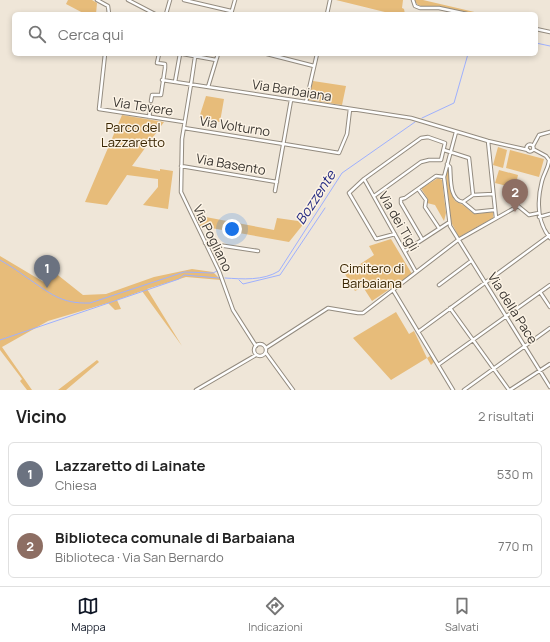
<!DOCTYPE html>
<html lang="it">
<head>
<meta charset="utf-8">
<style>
	:root { --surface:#fff; --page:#f2f2f2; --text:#222; --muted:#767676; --line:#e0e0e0; --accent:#111827 }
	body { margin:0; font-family:Manrope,sans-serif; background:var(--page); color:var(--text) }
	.you { position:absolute; left:232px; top:229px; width:14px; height:14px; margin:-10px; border:3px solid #fff; border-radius:50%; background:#1a73e8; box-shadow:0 0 0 6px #1a73e833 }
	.badge { display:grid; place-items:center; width:26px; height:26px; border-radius:50%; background:var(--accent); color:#fff; font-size:13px; font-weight:700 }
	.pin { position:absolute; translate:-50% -33px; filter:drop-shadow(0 1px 2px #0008) }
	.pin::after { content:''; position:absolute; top:21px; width:14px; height:12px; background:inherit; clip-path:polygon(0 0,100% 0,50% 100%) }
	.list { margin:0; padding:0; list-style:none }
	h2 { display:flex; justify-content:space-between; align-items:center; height:52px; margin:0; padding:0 16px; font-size:17px }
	h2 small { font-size:13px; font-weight:400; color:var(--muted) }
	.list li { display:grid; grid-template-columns:26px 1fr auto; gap:12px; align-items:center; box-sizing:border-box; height:64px; margin:0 8px 8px; padding:0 8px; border:1px solid var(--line); border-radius:6px }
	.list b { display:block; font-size:15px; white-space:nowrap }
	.list p { margin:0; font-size:13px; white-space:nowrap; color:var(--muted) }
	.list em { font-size:13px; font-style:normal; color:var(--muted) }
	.icon { flex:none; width:22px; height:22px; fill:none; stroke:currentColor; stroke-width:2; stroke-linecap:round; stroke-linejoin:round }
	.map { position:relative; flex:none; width:550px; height:390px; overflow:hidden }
	.search { position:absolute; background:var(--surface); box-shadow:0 2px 6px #0003; left:12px; right:12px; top:12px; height:44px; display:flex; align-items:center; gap:10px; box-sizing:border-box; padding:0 14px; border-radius:6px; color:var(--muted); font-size:15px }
	.sheet { height:196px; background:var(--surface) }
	nav { display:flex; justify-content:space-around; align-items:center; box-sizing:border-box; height:56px; border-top:1px solid var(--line); background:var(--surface); font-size:11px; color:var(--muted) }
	nav a { display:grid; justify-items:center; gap:2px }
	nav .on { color:var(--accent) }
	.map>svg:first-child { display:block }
</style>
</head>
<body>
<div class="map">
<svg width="550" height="390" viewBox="0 0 550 390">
	<rect width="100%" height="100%" fill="#efe6d8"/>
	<path fill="#e7bc7a" d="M68 0H92L97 3 96 14H85L66 4Z
		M336 0H403L402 8 404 9 405 14H393Z
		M414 0H423L483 14C469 14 456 9 443 8 434 7 426 8 418 5Z
		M313 81 346 86 342 105 308 100Z
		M206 96 224 99 220 122 199 118Z
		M122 115 164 122 132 166 160 171V169L173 171 168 209 143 205 158 187V179L127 175 107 205 85 202Z
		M498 147 507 150 503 168 493 165Z
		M510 150 544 159 539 177 506 168Z
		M447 168H449L452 195 455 201 463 205 474 214 493 212V218L459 237 451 222 446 175Z
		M499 170 518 175 515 188 495 183Z
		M438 178 442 180 446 213 444 221 435 205 427 203 428 199 422 190V188Z
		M195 215 274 230 277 218 305 222 289 242 200 226Z
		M391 239 412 274 372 301 363 287 355 291 345 274 374 255 369 246Z
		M0 256 47 284 54 272 83 295 106 294 154 277 192 269 213 272 221 280 186 277 147 289 182 346 142 291 117 300 121 309 115 310 108 303 48 321 2 347 32 390H27L20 381 22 379 0 350Z
		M396 312 409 334 414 331 427 358 430 356 434 362 431 365 427 358 391 380 353 338Z
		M97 360 99 362 66 390H58Z"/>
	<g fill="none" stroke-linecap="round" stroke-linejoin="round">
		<path stroke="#9eb0fe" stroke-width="1" d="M536 43 550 46
			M422 118 454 103 468 54
			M0 260C9 265 18 271 26 277 50 293 60 304 90 303L184 272 213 273 217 271
			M225 278C242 279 263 281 279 271L342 173 415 122
			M239 280 243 284 280 275 325 208
			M0 340 179 279 184 275 219 278"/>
		<defs>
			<path id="minor" d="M97 0 108 6 109 14
				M128 0 155 14
				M184 0 231 11
				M413 0 415 6 420 8H439L467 14
				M166 14 170 0
				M231 14 235 0
				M327 14 330 0
				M536 29 550 32
				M105 54 99 109 184 122
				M183 54 216 60
				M267 54 314 66
				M162 80 411 118 488 141 528 150
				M175 82 180 54
				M191 84 182 139 181 192 219 271 233 310 256 346
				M191 84 195 57
				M208 87 218 54
				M151 101 152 95H161L165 68V64L157 63 159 54
				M306 102 317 54
				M149 117 151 106
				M184 128 284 144
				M456 132 444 177 450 226 550 387
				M488 141 496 218
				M284 144 339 153 347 134 350 109
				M526.5 148a3.5 3.5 0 1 1 7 0a3.5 3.5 0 1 1-7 0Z
				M533 146 539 135 550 132
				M533 149 546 156 549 160C549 167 544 173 542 181 537 200 537 222 550 238
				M444 150 469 158 473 195
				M447 164 450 167C451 178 449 200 463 202L473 195 493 194
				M181 166 277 182
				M364 179 416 272
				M418 189 426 200 425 207 439 228
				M275 191 291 100
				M374 196 421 162 429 160H441L445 143 428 137 421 138 364 179 349 193 376 239 395 234
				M463 202 475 212 494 210
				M539 217 550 214
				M422 239 401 203V199L405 198 436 176 444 177
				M205 243 258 251
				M405 251 448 223
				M439 285 471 261
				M393 290 453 390
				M540 292 550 307
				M450 308 509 390
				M418 332 550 235
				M254 350a6 6 0 1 1 12 0a6 6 0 1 1-12 0Z
				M266 348 328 308 358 313H363L458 240 518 206 529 215 539 213
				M266 353 293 390
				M438 365 550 285
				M196 390 256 355
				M464 390 550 328
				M510 390 550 364"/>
		</defs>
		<use href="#minor" stroke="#938b7f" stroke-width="4.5"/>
		<use href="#minor" stroke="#fff" stroke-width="2.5"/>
	</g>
	<g text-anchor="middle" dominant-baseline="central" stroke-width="3" stroke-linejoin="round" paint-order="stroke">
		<g font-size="13" fill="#393530" stroke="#fcf3e5">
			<text transform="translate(292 90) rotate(9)">Via Barbaiana</text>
			<text transform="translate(143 106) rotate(9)">Via Tevere</text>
			<text transform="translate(235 126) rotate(9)">Via Volturno</text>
			<text transform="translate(231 164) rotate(10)">Via Basento</text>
			<text transform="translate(399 221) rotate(60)">Via dei Tigli</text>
			<text transform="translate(213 238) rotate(64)">Via Pogliano</text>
			<text transform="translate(513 308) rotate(58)">Via della Pace</text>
		</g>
		<g font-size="13" fill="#392501" stroke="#fcf3e5">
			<text x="133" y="127">Parco del<tspan x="133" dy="15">Lazzaretto</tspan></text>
			<text x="372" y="268">Cimitero di<tspan x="372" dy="15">Barbaiana</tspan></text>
		</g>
		<g font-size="14" font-style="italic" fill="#272d84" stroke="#fcf3e5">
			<text transform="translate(315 197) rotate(-57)">Bozzente</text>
		</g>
	</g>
</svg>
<div class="you"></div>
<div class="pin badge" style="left:47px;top:288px;background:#6b7280">1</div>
<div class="pin badge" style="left:515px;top:212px;background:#8d6e63">2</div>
<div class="search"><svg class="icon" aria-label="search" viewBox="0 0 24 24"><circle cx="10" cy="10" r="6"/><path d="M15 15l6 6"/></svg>Cerca qui</div>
</div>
<section class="sheet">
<h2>Vicino<small>2 risultati</small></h2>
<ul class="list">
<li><span class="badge" style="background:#6b7280">1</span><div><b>Lazzaretto di Lainate</b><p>Chiesa</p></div><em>530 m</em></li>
<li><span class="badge" style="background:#8d6e63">2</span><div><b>Biblioteca comunale di Barbaiana</b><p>Biblioteca · Via San Bernardo</p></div><em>770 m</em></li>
</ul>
</section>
<nav>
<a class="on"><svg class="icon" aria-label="map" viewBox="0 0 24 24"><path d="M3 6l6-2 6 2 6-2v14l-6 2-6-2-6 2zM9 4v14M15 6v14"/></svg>Mappa</a>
<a><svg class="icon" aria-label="directions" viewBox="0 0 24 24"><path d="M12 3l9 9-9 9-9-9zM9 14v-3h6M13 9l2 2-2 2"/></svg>Indicazioni</a>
<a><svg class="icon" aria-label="saved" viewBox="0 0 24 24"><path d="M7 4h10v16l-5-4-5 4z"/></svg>Salvati</a>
</nav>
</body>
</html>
